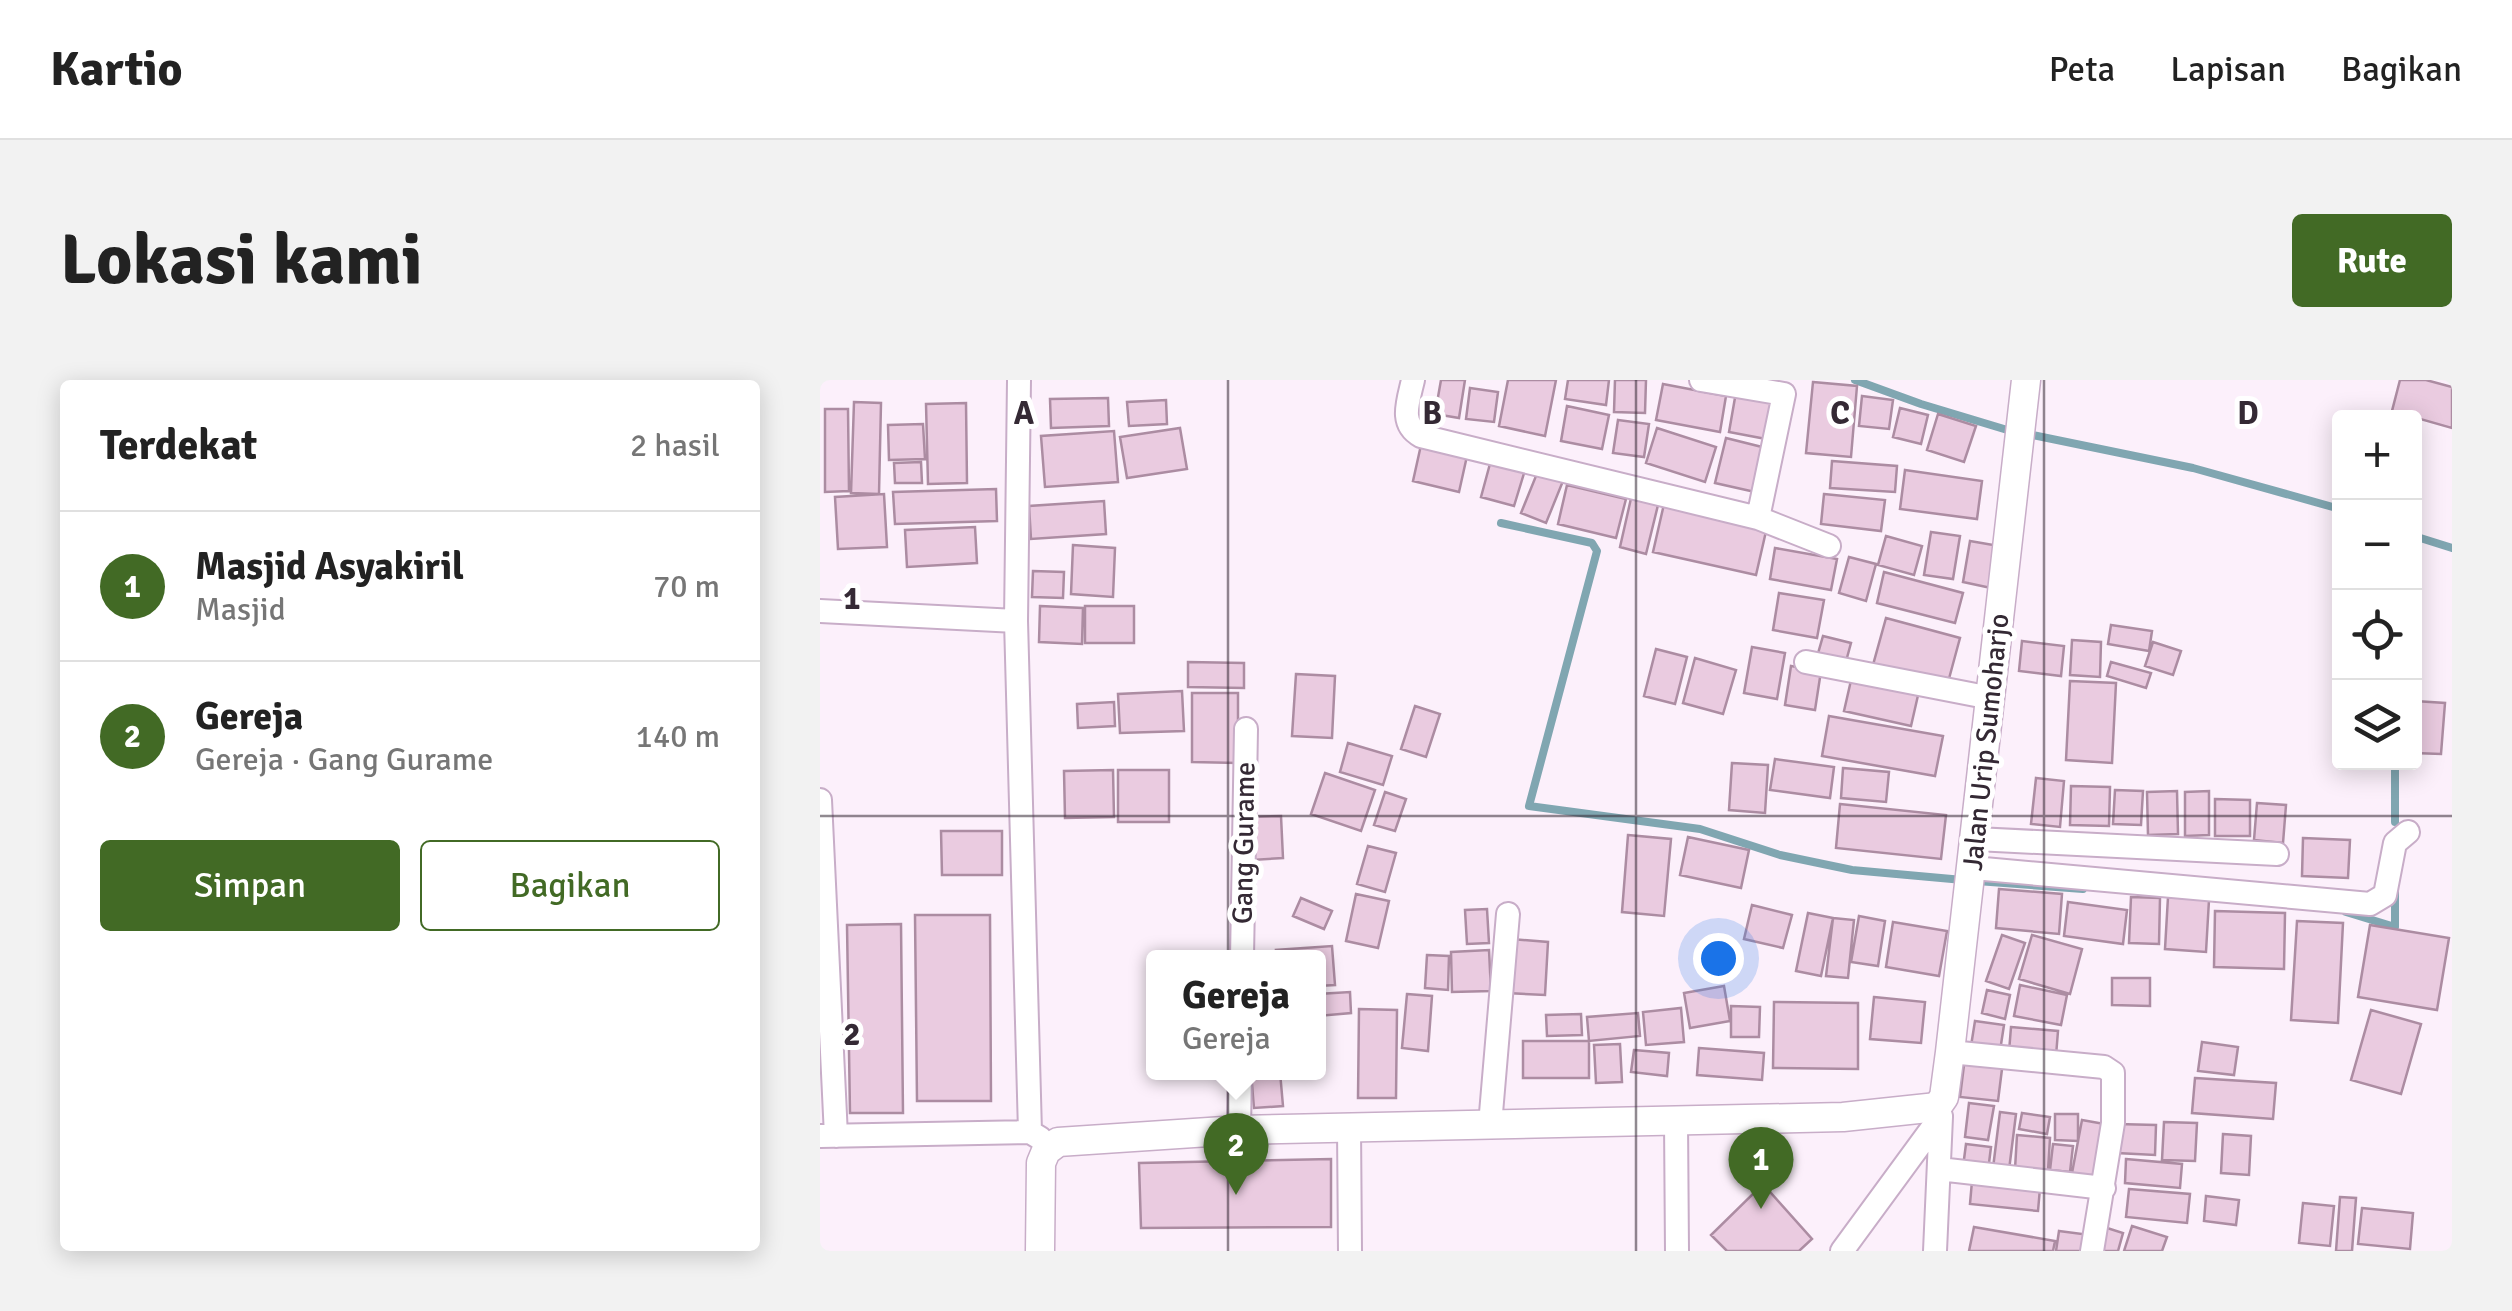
<!DOCTYPE html>
<html lang="id">
<head>
<meta charset="utf-8">
<style>
	:root { --surface:#fff; --page:#f2f2f2; --text:#222; --muted:#767676; --line:#e0e0e0; --accent:#426a25 }
	body { margin:0; font-family:Signika,sans-serif; background:var(--page); color:var(--text) }
	.controls { position:absolute; right:30px; top:30px; display:grid; overflow:hidden; border-radius:10px; box-shadow:0 5px 25px #0003 }
	.controls button { width:90px; height:90px; display:grid; place-items:center; padding:0; border:0; border-bottom:2px solid var(--line); background:var(--surface); color:var(--text); font:50px sans-serif }
	.you { position:absolute; left:898px; top:578px; width:35px; height:35px; margin:-25px; border:8px solid #fff; border-radius:50%; background:#1a73e8; box-shadow:0 0 0 15px #1a73e833 }
	.badge { display:grid; place-items:center; width:65px; height:65px; border-radius:50%; background:var(--accent); color:#fff; font-size:32px; font-weight:700 }
	.pin { position:absolute; translate:-50% -82px; filter:drop-shadow(0 2px 5px #0008) }
	.pin::after { content:''; position:absolute; top:52px; width:35px; height:30px; background:inherit; clip-path:polygon(0 0,100% 0,50% 100%) }
	.popup { position:absolute; left:326px; top:570px; width:180px; height:130px; box-sizing:border-box; display:grid; place-content:center; border-radius:10px; background:var(--surface); filter:drop-shadow(0 2px 8px #0005); font-size:32px; white-space:nowrap; color:var(--muted) }
	.popup b { font-size:38px; color:var(--text) }
	.popup::after { content:''; position:absolute; left:50%; top:100%; margin-left:-20px; border:20px solid transparent; border-top-color:var(--surface) }
	.list { margin:0; padding:0; list-style:none }
	h2 { display:flex; justify-content:space-between; align-items:center; height:130px; margin:0; padding:0 40px; font-size:42px }
	h2 small { font-size:32px; font-weight:400; color:var(--muted) }
	.list li { display:grid; grid-template-columns:65px 1fr auto; gap:30px; align-items:center; box-sizing:border-box; height:150px; padding:0 40px; border-top:2px solid var(--line) }
	.list b { display:block; font-size:38px; white-space:nowrap }
	.list p { margin:0; font-size:32px; white-space:nowrap; color:var(--muted) }
	.list em { font-size:32px; font-style:normal; color:var(--muted) }
	.actions { display:flex; gap:20px; padding:30px 40px }
	.actions a { flex:1; padding:22px 0; border:2px solid var(--accent); border-radius:10px; text-align:center; font-size:35px; color:var(--accent) }
	.actions .main { background:var(--accent); color:#fff }
	.icon { flex:none; width:55px; height:55px; fill:none; stroke:currentColor; stroke-width:2; stroke-linecap:round; stroke-linejoin:round }
	.map { position:relative; flex:none; width:1632px; height:871px; overflow:hidden; border-radius:10px }
	header { display:flex; align-items:center; gap:60px; box-sizing:border-box; height:140px; padding:0 50px; background:var(--surface); border-bottom:2px solid var(--line) }
	header strong { font-size:48px }
	nav { display:flex; gap:55px; margin-inline-start:auto; font-size:35px }
	.intro { display:flex; align-items:center; justify-content:space-between; box-sizing:border-box; height:240px; padding:0 60px }
	h1 { margin:0; font-size:70px }
	.button { padding:25px 45px; border-radius:10px; background:var(--accent); color:#fff; font-size:35px; font-weight:700 }
	main { display:flex; gap:60px; padding:0 60px }
	aside { flex:1; background:var(--surface); border-radius:10px; box-shadow:0 5px 25px #0003 }
	.map>svg:first-child { display:block }
</style>
</head>
<body>
<header>
<strong>Kartio</strong>
<nav><a>Peta</a><a>Lapisan</a><a>Bagikan</a></nav>
</header>
<div class="intro"><h1>Lokasi kami</h1><a class="button">Rute</a></div>
<main>
<aside>
<h2>Terdekat<small>2 hasil</small></h2>
<ul class="list">
<li><span class="badge">1</span><div><b>Masjid Asyakiril</b><p>Masjid</p></div><em>70 m</em></li>
<li><span class="badge">2</span><div><b>Gereja</b><p>Gereja · Gang Gurame</p></div><em>140 m</em></li>
</ul>
<div class="actions"><a class="main">Simpan</a><a>Bagikan</a></div>
</aside>
<div class="map">
<svg width="1632" height="871" viewBox="0 0 1632 871">
	<rect width="100%" height="100%" fill="#fcf0fb"/>
	<g fill="none" stroke-linecap="round" stroke-linejoin="round">
		<path stroke="#80a6b1" stroke-width="8" d="M1035 0 1101 24 1194 52
			M1208 54 1373 88 1520 129
			M681 143 772 163 777 171 709 426 880 449 960 475 1032 490 1143 500
			M1594 156 1632 168
			M1575 382V442
			M1157 501 1263 509
			M1526 532 1575 547V508"/>
	</g>
	<path fill="#eacbe0" stroke="#ac8ca2" stroke-width="2.5" d="M621 0H645L639 38 615 34Z
		M688 0H736L725 56 679 46Z
		M748 0H789L786 25 745 19Z
		M795 0H826L825 33 794 32Z
		M1580 0H1606L1632 7V48L1572 31Z
		M993 2 1037 6 1031 77 986 73Z
		M843 4 906 16 900 52 836 40Z
		M650 8 678 12 674 42 646 39Z
		M916 12 954 19 946 59 909 52Z
		M1042 16 1073 20 1069 49 1039 46Z
		M288 18 289 46 231 48 230 19Z
		M346 20 347 44 309 46 307 22Z
		M34 22 61 23 59 114 31 113Z
		M146 23 147 103 108 104 106 24Z
		M747 26 789 35 782 69 741 61Z
		M1080 28 1108 35 1101 64 1073 57Z
		M5 29H28L29 111 5 112Z
		M1118 34 1156 46 1144 82 1107 70Z
		M798 40 829 44 824 77 793 73Z
		M103 44 105 79 69 80 68 45Z
		M360 48 367 89 307 98 300 57Z
		M837 48 896 67 885 102 826 83Z
		M294 51 298 102 225 107 221 56Z
		M906 58 946 68 935 112 895 103Z
		M601 65 647 76 639 112 593 101Z
		M671 80 705 90 694 126 661 117Z
		M1012 81 1077 86 1075 112 1010 108Z
		M101 82 102 103H75L74 83Z
		M1085 90 1162 101 1157 139 1080 129Z
		M718 91 743 101 726 143 701 133Z
		M747 105 806 119 796 158 738 144Z
		M176 109 177 141 75 144 73 112Z
		M64 114 67 167 18 169 15 117Z
		M812 114 839 121 826 174 800 167Z
		M1004 114 1065 120 1061 151 1001 144Z
		M284 121 286 154 211 159 209 126Z
		M844 124 947 147 936 195 833 172Z
		M155 147 157 183 87 187 85 150Z
		M1111 152 1140 156 1133 199 1104 195Z
		M1066 156 1102 166 1094 195 1058 185Z
		M1150 161 1179 166 1171 208 1143 202Z
		M253 165 295 168 293 217 251 214Z
		M955 168 1017 179 1011 210 950 199Z
		M1029 177 1056 184 1046 221 1019 213Z
		M213 191 244 192 243 218 212 217Z
		M1064 192 1143 213 1135 243 1057 223Z
		M959 213 1004 220 997 258 953 250Z
		M220 226 263 228 262 264 219 262Z
		M265 226H314V263H265Z
		M1066 238 1140 258 1127 306 1053 285Z
		M1291 245 1332 251 1329 271 1288 264Z
		M1003 256 1031 263 1025 285 997 277Z
		M1252 260 1281 262 1280 297 1250 295Z
		M1202 261 1244 266 1241 296 1199 291Z
		M1333 262 1361 271 1353 295 1325 286Z
		M932 267 965 273 957 319 924 313Z
		M836 269 867 277 855 324 824 316Z
		M875 278 916 290 903 334 863 323Z
		M368 282 424 283V308L368 307Z
		M1291 282 1331 293 1326 308 1287 296Z
		M971 286 1001 291 995 330 965 325Z
		M476 294 515 296 512 358 472 356Z
		M1032 296 1099 311 1091 346 1024 331Z
		M1250 301 1296 303 1292 383 1246 380Z
		M362 311 364 351 300 353 298 314Z
		M372 313H418V383L372 382Z
		M1595 321 1625 323 1621 374 1594 373Z
		M294 322 295 346 258 348 257 324Z
		M595 326 620 334 606 377 581 369Z
		M1009 336 1123 356 1115 396 1002 376Z
		M528 363 572 376 563 405 520 392Z
		M955 379 1014 387 1010 418 950 410Z
		M912 383 948 385 945 433 909 430Z
		M1023 388 1069 392 1066 422 1021 418Z
		M293 390 294 437 245 438 244 391Z
		M298 390H349V442H298Z
		M505 393 555 410 541 451 491 434Z
		M1216 398 1244 401 1240 447 1211 444Z
		M1251 406 1290 407 1289 446 1250 445Z
		M1295 410 1323 411 1321 445 1293 444Z
		M1357 411 1358 454 1328 455 1327 412Z
		M1389 411V455L1365 456V412Z
		M565 412 586 419 575 451 554 445Z
		M1395 419 1430 420V456H1395Z
		M1437 423 1466 425 1463 463 1434 460Z
		M1020 424 1126 435 1121 479 1016 468Z
		M461 436 463 478 432 480 429 437Z
		M121 451H182V495H122Z
		M808 455 851 459 844 536 802 532Z
		M868 457 929 470 921 508 860 495Z
		M1483 458 1530 460 1528 498 1482 496Z
		M548 466 576 473 565 512 537 504Z
		M1179 509 1242 514 1239 554 1176 548Z
		M536 514 569 521 558 568 526 561Z
		M1311 517 1340 518 1339 564 1309 563Z
		M1348 517 1389 520 1386 572 1345 569Z
		M481 518 512 531 504 549 473 536Z
		M1248 522 1307 530 1303 564 1244 556Z
		M932 525 972 535 963 568 924 559Z
		M667 529 669 563 647 564 645 530Z
		M1395 531 1465 533 1464 589 1394 587Z
		M988 533 1013 538 1001 596 976 591Z
		M95 535H170L171 721H97Z
		M1039 536 1065 541 1058 586 1031 582Z
		M1013 538 1034 540 1028 598 1006 596Z
		M1477 541 1523 543 1518 643 1471 640Z
		M1073 542 1127 551 1119 596 1066 587Z
		M81 544 83 733H30L27 545Z
		M1550 545 1629 558 1617 630 1538 617Z
		M1182 555 1205 563 1189 609 1166 601Z
		M1212 555 1262 569 1250 614 1199 599Z
		M691 559 728 562 725 615 687 613Z
		M512 566 515 605 498 606V578H457L456 570Z
		M669 570 671 611 632 612 631 572Z
		M607 575 629 576 628 610 605 608Z
		M1292 598H1330V626L1292 625Z
		M1200 605 1247 615 1241 645 1194 636Z
		M904 606 910 641 870 648 864 613Z
		M1167 610 1190 615 1185 639 1162 633Z
		M530 612 531 633 498 636V614Z
		M587 614 612 616 608 671 582 668Z
		M1054 617 1105 622 1101 663 1050 659Z
		M954 622 1038 623V689L953 688Z
		M911 626 940 627 939 657H911Z
		M861 628 864 662 826 665 823 632Z
		M539 629 577 630 576 718H538Z
		M1551 630 1601 644 1581 714 1531 700Z
		M818 633 820 656 769 661 767 637Z
		M761 634 762 655 727 656 726 635Z
		M1155 641 1184 645 1180 671 1151 666Z
		M1191 647 1238 651 1236 676 1189 672Z
		M703 661H769V698H703Z
		M1382 662 1418 667 1414 695 1378 691Z
		M800 664 802 702 776 703 774 665Z
		M879 668 944 673 942 700 877 695Z
		M814 670 849 673 847 696 811 692Z
		M1145 677 1183 681 1178 721 1140 717Z
		M460 692 463 726 434 728 431 693Z
		M1375 698 1456 703 1453 739 1372 733Z
		M1149 723 1174 726 1168 760 1145 757Z
		M1180 732 1196 734 1189 790 1173 788Z
		M1202 733 1230 737 1227 754 1199 749Z
		M1235 734H1258V761L1235 760Z
		M1262 740 1290 745 1280 798 1252 793Z
		M1344 742 1377 743 1375 781 1342 780Z
		M1297 744 1336 745 1335 775 1297 773Z
		M1403 754 1431 756 1429 795 1401 793Z
		M1197 755 1230 758 1228 791 1195 789Z
		M1146 764 1171 767 1168 791 1143 787Z
		M1233 764 1253 766 1250 792 1230 790Z
		M511 779V847L321 848 319 783Z
		M1306 779 1362 784 1360 808 1305 803Z
		M1152 801 1220 808 1218 831 1150 824Z
		M943 804 992 859 979 871H907L891 855Z
		M1309 809 1370 814 1367 843 1306 837Z
		M1386 816 1419 820 1416 845 1384 841Z
		M1520 817 1536 818 1532 871H1516Z
		M1483 823 1514 826 1510 866 1479 863Z
		M1542 828 1593 833 1590 869 1538 864Z
		M1312 846 1347 857 1342 871H1304Z
		M1154 847 1235 861 1233 871H1149Z
		M1284 847 1303 853 1298 871H1277Z
		M1239 851 1270 855 1268 871H1236Z"/>
	<g fill="none" stroke-linecap="round" stroke-linejoin="round">
		<defs>
			<path id="minor" d="M199 0 196 241 210 752
				M593 0C588 22 579 44 601 56L938 138 964 14 881 0
				M938 138 1009 166
				M0 231 196 241
				M986 282 1171 318
				M0 420 16 756
				M1156 459 1457 474
				M1153 488 1550 524 1565 515 1575 463 1588 452
				M422 578 426 349
				M1130 672 1284 687 1293 693V743L1272 871
				M856 741 857 871
				M670 745 688 534
				M529 747 530 871
				M419 750 420 692
				M0 756 210 752 220 758
				M1119 789 1284 808
				M1022 871 1121 736
				M1115 871 1121 737"/>
			<path id="tertiary" d="M220 871 221 783 226 771 238 762 419 750 1023 737 1117 727 1124 717 1130 672 1206 0"/>
		</defs>
		<use href="#minor" stroke="#c8adc8" stroke-width="26"/>
		<use href="#tertiary" stroke="#c8adc8" stroke-width="31"/>
		<use href="#minor" stroke="#fff" stroke-width="22"/>
		<use href="#tertiary" stroke="#fff" stroke-width="28"/>
	</g>
	<path fill="none" stroke="#342934" stroke-width="2.5" stroke-opacity="0.55" d="M408 0V871M816 0V871M1224 0V871M0 436H1632"/>
	<g text-anchor="middle" dominant-baseline="central" stroke-width="10" stroke-linejoin="round" paint-order="stroke">
		<g font-size="28" fill="#342934" stroke="#fff">
			<text transform="translate(1166 362) rotate(-84)">Jalan Urip Sumoharjo</text>
			<text transform="translate(424 463) rotate(-89)">Gang Gurame</text>
		</g>
	</g>
	<g font-size="32" text-anchor="middle" font-weight="bold" fill="#342934" stroke="#fff" stroke-width="10" stroke-linejoin="round" paint-order="stroke">
		<text x="204" y="44">A</text>
		<text x="612" y="44">B</text>
		<text x="1020" y="44">C</text>
		<text x="1428" y="44">D</text>
		<text x="32" y="229">1</text>
		<text x="32" y="665">2</text>
	</g>
</svg>
<div class="controls">
<button>+</button>
<button>−</button>
<button><svg class="icon" aria-label="locate" viewBox="0 0 24 24"><circle cx="12" cy="12" r="6"/><path d="M12 2v4M12 18v4M2 12h4M18 12h4"/></svg></button>
<button><svg class="icon" aria-label="layers" viewBox="0 0 24 24"><path d="M12 4l9 5-9 5-9-5zM3 14l9 5 9-5"/></svg></button>
</div>
<div class="you"></div>
<div class="pin badge" style="left:941px;top:829px">1</div>
<div class="pin badge" style="left:416px;top:815px">2</div>
<div class="popup"><b>Gereja</b>Gereja</div>
</div>
</main>
</body>
</html>
